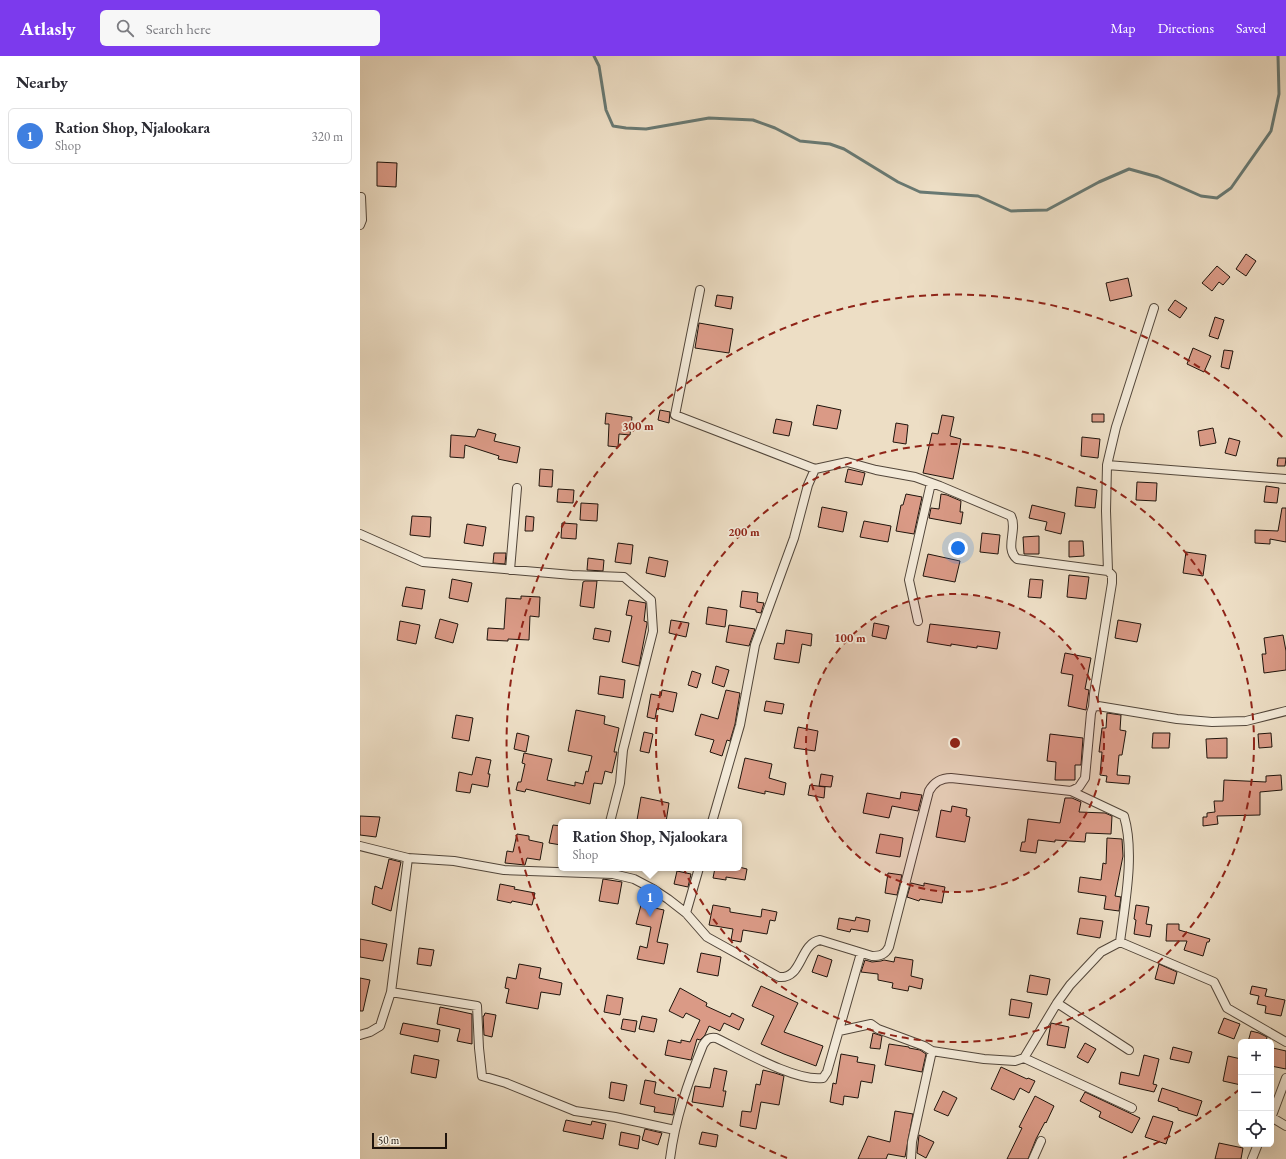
<!DOCTYPE html>
<html lang="en">
<head>
<meta charset="utf-8">
<style>
	:root { --surface:#fff; --page:#f7f7f7; --text:#2b2b33; --muted:#7c7c81; --line:#e1e1e2; --accent:#7c3aed }
	body { margin:0; font-family:"EB Garamond",serif; background:var(--page); color:var(--text) }
	.controls { position:absolute; right:12px; bottom:12px; display:grid; overflow:hidden; border-radius:6px; box-shadow:0 4px 16px #0002 }
	.controls button { width:36px; height:36px; display:grid; place-items:center; padding:0; border:0; border-bottom:1px solid var(--line); background:var(--surface); color:var(--text); font:20px sans-serif }
	.scale { position:absolute; left:12px; bottom:10px; width:75px; box-sizing:border-box; padding-left:4px; border:2px solid #1f140c; border-top:0; font-size:11px; line-height:14px; white-space:nowrap; color:#1f140c; -webkit-text-stroke:3px #f3ead9; paint-order:stroke }
	.you { position:absolute; left:598px; top:492px; width:14px; height:14px; margin:-10px; border:3px solid #fff; border-radius:50%; background:#1a73e8; box-shadow:0 0 0 6px #1a73e833 }
	.badge { display:grid; place-items:center; width:26px; height:26px; border-radius:50%; background:var(--accent); color:#fff; font-size:13px; font-weight:700 }
	.pin { position:absolute; translate:-50% -33px; filter:drop-shadow(0 1px 2px #0008) }
	.pin::after { content:''; position:absolute; top:21px; width:14px; height:12px; background:inherit; clip-path:polygon(0 0,100% 0,50% 100%) }
	.popup { position:absolute; left:198px; top:763px; width:184px; height:52px; box-sizing:border-box; display:grid; place-content:center; border-radius:6px; background:var(--surface); filter:drop-shadow(0 1px 3px #0005); font-size:13px; white-space:nowrap; color:var(--muted) }
	.popup b { font-size:15px; color:var(--text) }
	.popup::after { content:''; position:absolute; left:50%; top:100%; margin-left:-8px; border:8px solid transparent; border-top-color:var(--surface) }
	.list { margin:0; padding:0; list-style:none }
	h2 { display:flex; justify-content:space-between; align-items:center; height:52px; margin:0; padding:0 16px; font-size:17px }
	h2 small { font-size:13px; font-weight:400; color:var(--muted) }
	.list li { display:grid; grid-template-columns:26px 1fr auto; gap:12px; align-items:center; box-sizing:border-box; height:56px; margin:0 8px 8px; padding:0 8px; border:1px solid var(--line); border-radius:6px }
	.list b { display:block; font-size:15px; white-space:nowrap }
	.list p { margin:0; font-size:13px; white-space:nowrap; color:var(--muted) }
	.list em { font-size:13px; font-style:normal; color:var(--muted) }
	.icon { flex:none; width:22px; height:22px; fill:none; stroke:currentColor; stroke-width:2; stroke-linecap:round; stroke-linejoin:round }
	.map { position:relative; flex:none; width:926px; height:1103px; overflow:hidden }
	header { display:flex; align-items:center; gap:24px; box-sizing:border-box; height:56px; padding:0 20px; background:var(--accent); color:#fff }
	header strong { font-size:19px }
	nav { display:flex; gap:22px; margin-inline-start:auto; font-size:14px }
	.search { width:280px; height:36px; background:var(--page); display:flex; align-items:center; gap:10px; box-sizing:border-box; padding:0 14px; border-radius:6px; color:var(--muted); font-size:15px }
	main { display:flex }
	aside { flex:1; background:var(--surface) }
	.map>svg:first-child { display:block }
</style>
</head>
<body>
<header>
<strong>Atlasly</strong>
<div class="search"><svg class="icon" aria-label="search" viewBox="0 0 24 24"><circle cx="10" cy="10" r="6"/><path d="M15 15l6 6"/></svg>Search here</div>
<nav><a>Map</a><a>Directions</a><a>Saved</a></nav>
</header>
<main>
<aside>
<h2>Nearby<small></small></h2>
<ul class="list">
<li><span class="badge" style="background:#3f7fe0">1</span><div><b>Ration Shop, Njalookara</b><p>Shop</p></div><em>320 m</em></li>
</ul>
</aside>
<div class="map">
<svg width="926" height="1103" viewBox="0 0 926 1103">
	<rect width="100%" height="100%" fill="#eddec5"/>
	<filter id="stains"><feTurbulence type="fractalNoise" baseFrequency=".005" numOctaves="4"/><feColorMatrix values="0 0 0 0 .2 0 0 0 0 .09 0 0 0 0 .02 0 0 0 .5 -.17"/></filter>
	<radialGradient id="worn" r=".72"><stop offset=".6" stop-color="#630" stop-opacity="0"/><stop offset="1" stop-color="#630" stop-opacity=".3"/></radialGradient>
	<g fill="none" stroke-linecap="round" stroke-linejoin="round">
		<path stroke="#687973" stroke-width="3" d="M234 0 239 10 246 54 253 70 266 72 286 73 349 62 393 64 415 72 440 85 470 88 484 93 538 126 560 136 618 140 651 155 687 154 739 126 769 113 798 121 841 140 857 142 871 132 911 75 919 38 918 0"/>
	</g>
	<path fill="#da9a86" stroke="#1f140c" d="M17 106 37 107 36 131 17 130Z
		M886 198 896 205 886 220 876 213Z
		M857 210 870 221 863 229 859 226 852 235 842 227Z
		M768 222 772 240 750 245 746 227Z
		M357 239 373 241 371 253 355 250Z
		M815 244 827 252 820 262 808 254Z
		M855 261 864 264 858 283 849 280Z
		M339 267 373 273 369 297 335 292Z
		M833 292 851 300 844 316 827 308Z
		M864 294 873 295 869 313 861 311Z
		M457 349 481 354 477 373 453 369Z
		M300 354 310 356 309 367 298 364Z
		M246 357 272 361 270 379 259 378 258 391 248 390 249 368H245Z
		M732 358H744V366H732Z
		M582 359 594 361 590 380 601 383 593 423 563 417 572 377 578 378Z
		M416 363 432 366 429 380 413 377Z
		M536 367 548 369 546 388 533 386Z
		M853 372 856 387 840 390 838 375Z
		M118 373 136 378 134 385 160 391 157 407 138 403 139 400 105 389 104 402 90 401 91 379 115 381Z
		M722 381 740 383 738 402 721 400Z
		M869 382 880 385 876 400 865 397Z
		M918 402H926L925 410H917Z
		M180 413 193 414 192 431 179 430Z
		M488 413 505 417 502 429 485 426Z
		M777 426 797 427 796 445 776 444Z
		M906 430 919 432 917 447 904 446Z
		M717 431 737 434 735 452 715 450Z
		M198 433 214 434 213 447 197 446Z
		M546 438 562 441 554 478 536 475 541 449H543Z
		M581 438 587 439 601 445 600 456H603L601 468 569 462 571 452 579 453Z
		M221 447 238 448 237 465 220 464Z
		M672 449 705 457 701 478 685 474 687 466 669 462Z
		M462 451 487 456 483 476 458 471Z
		M922 452H926V486L910 483V488L895 487V474L918 475Z
		M52 460 71 461 70 481 50 479Z
		M166 460 174 461 173 475H165Z
		M504 465 531 470 528 486 500 481Z
		M202 467 217 468 216 483 201 482Z
		M107 468 126 471 123 490 104 487Z
		M622 477 640 479 638 498 620 496Z
		M679 480V498H664L663 481Z
		M709 485H723L724 500 709 501Z
		M258 487 273 489 271 508 255 506Z
		M826 496 846 499 843 520 823 517Z
		M134 497H146L145 508 133 507Z
		M568 498 600 505 595 526 563 520Z
		M289 501 308 505 305 521 286 517Z
		M228 502 244 504 243 515 227 514Z
		M709 519 729 521 726 543 707 541Z
		M92 523 112 527 108 546 89 542Z
		M670 523 683 524 681 542 668 541Z
		M225 525H237L234 552 220 550 223 526Z
		M46 531 65 534 62 553 42 550Z
		M382 535 398 537 397 546 404 547 401 557 396 556V554L380 551Z
		M161 540 180 541 179 561 170 560 169 584 148 583V585L127 584 128 572 144 573 146 542 161 543Z
		M269 544 286 547 284 565 287 566V568L279 610 262 606 272 560 266 559Z
		M348 551 367 554 365 571 346 568Z
		M80 563 98 568 93 587 75 582Z
		M311 564 329 567 326 581 309 577Z
		M758 564 781 568 777 586 755 582Z
		M40 565 60 569 56 588 37 584Z
		M514 567 529 570 526 583 512 580Z
		M570 568 640 576 637 593 617 590V592L591 588V590L567 586Z
		M369 569 395 573 389 590 366 586Z
		M235 572 251 575 249 586 233 583Z
		M426 574 452 578 451 590 442 588 439 607 414 603 417 587 424 588Z
		M923 579 926 595V614L904 617 902 598H906L904 582Z
		M705 597 731 602 725 633 729 634 726 654 708 650 713 619 701 617Z
		M356 610 369 614 364 631 352 627Z
		M332 615 341 618 337 632 328 629Z
		M240 620 265 624 263 642 238 638Z
		M302 634 317 637 313 656 297 652 295 663 287 661 291 638 301 640Z
		M366 634 380 637 375 668 370 685 367 684 362 700 350 696 354 684 335 679 341 658 358 663Z
		M406 645 424 648 422 658 404 655Z
		M216 654 245 660 244 668 259 672 254 696H257L252 717 245 715 242 728 234 727 230 748 166 733 165 736 156 734 158 726H161L165 708 162 707 164 697 192 703 187 724 215 730V726L223 728 226 715 228 716 232 700 208 695Z
		M747 657 761 659 760 674 766 675 762 699H759L757 719 770 720 769 728 746 726 747 720 740 719 742 696H739L742 672H746Z
		M96 659 113 662 109 685 92 682Z
		M438 671 458 675 455 695 434 692Z
		M284 676 293 678 289 697 280 695Z
		M157 677 169 680 166 696 154 693Z
		M793 677H810L809 692H792Z
		M911 677 912 691 899 692 898 678Z
		M690 678 723 682 721 709H715V724H695L696 706 687 705Z
		M867 682V702H847L846 683Z
		M116 701 131 704 128 718H130L128 731 112 728 110 737 96 735 99 716 112 719Z
		M385 702 412 708 409 722 426 727 424 739 405 735V738L378 732Z
		M461 718 473 720 471 731 459 730Z
		M921 719 922 734 900 736V759L857 760 858 768 843 770V761H847V757L855 756 854 745H863L864 724 906 726V720Z
		M450 729 465 731 464 742 448 739Z
		M541 736 562 739 558 755 532 750 529 762 503 757 507 737 540 743Z
		M281 741 309 747 306 766H289L277 764Z
		M705 742H712L721 746 719 756 745 757 752 760 751 778 726 777 725 786 695 784V786L678 784 676 797 660 795 662 786H665L668 763 700 767Z
		M592 750 607 753 606 760 610 761 605 786 576 781 581 754 591 756Z
		M0 760 20 761 16 781 0 779Z
		M193 769 201 770V789L189 787Z
		M157 778 169 780V784L183 787 180 804 167 802 165 809 145 807 147 795 153 796Z
		M520 778 543 782 540 801 516 797Z
		M747 782 762 783 763 800 755 840 761 841 759 855 744 853 746 840 718 836 720 821 741 824 743 807 746 808Z
		M29 803 41 806 31 855 12 848 15 830 22 833Z
		M379 811 387 813 385 824 366 821V824L353 822 355 812H379Z
		M317 815 331 818 328 831 314 828Z
		M528 817 542 819 537 839 525 837Z
		M243 823 262 826 258 848 239 845Z
		M551 827 564 830V827L585 831 582 847 560 843 559 845 547 841Z
		M140 828 155 831 154 833 175 837 172 849 152 845 151 847 137 844Z
		M281 849 304 854 297 886 308 888 304 908 277 903 280 890 287 892 291 871 276 868Z
		M353 849 370 852V856L401 861 402 853 417 856 415 865 410 864 407 878 383 874 381 886 371 884 373 873 349 869Z
		M776 849 789 851 786 868 792 869 790 881 774 878 776 864 774 863Z
		M496 861 510 864 508 876 491 873 490 876 477 873 479 862 495 865Z
		M720 862 743 865 740 882 717 878Z
		M807 868H819V874L850 883 849 886H847L843 900 824 894 827 885H806Z
		M0 883 27 888 23 905 0 901Z
		M59 892 74 894 71 910 57 908Z
		M341 897 361 901 358 920 337 916Z
		M458 899 472 904 467 921 452 916Z
		M535 901 553 904 551 920 563 923 561 933 549 930 548 935 532 932 533 927 518 924V918L501 916 505 904 512 906 521 905 524 904 534 906Z
		M159 908 181 912 179 922 202 927 200 939 181 936 178 953 146 947 149 933 145 932 147 921 156 923Z
		M799 908 817 916 814 928 795 923Z
		M670 919 690 923 687 939 667 936Z
		M0 922 10 924 3 955H0Z
		M401 930 438 947 424 976 463 990 456 1010 424 998 401 988 414 960 392 950Z
		M892 930 907 933 905 940 925 944 921 960 905 957 906 950 897 948 899 940 890 938Z
		M320 932 347 947 346 950 370 961 372 957 384 963 379 974 364 967 360 975 349 970 345 979 340 984 337 983 331 1004 305 999 308 984 321 987V984L330 986 340 964 326 957 323 962 309 955Z
		M247 939 263 942 260 959 244 956Z
		M651 943 672 947 669 962 649 959Z
		M80 951 112 958V988L97 985 100 973 77 968Z
		M125 957 136 959 132 981 124 979 123 960H124Z
		M282 960 297 963 294 976 279 973Z
		M864 962 880 968 874 983 858 977Z
		M263 963 277 965 275 976 261 973Z
		M43 967 80 974 78 986 40 978Z
		M691 967 709 971 705 992 687 989Z
		M891 975 899 977 907 981 906 986H888Z
		M513 977 522 980 520 993 510 992Z
		M725 987 736 993 728 1007 717 1001Z
		M529 988 549 991V992L560 994 566 998 562 1016 525 1009Z
		M813 991 832 996 829 1007 810 1003Z
		M913 992 926 995V1013L911 1010Z
		M481 998 498 1001 497 1006 515 1009 512 1027 501 1025 498 1042 484 1040 483 1049 470 1046 473 1027 476 1028Z
		M54 999 79 1004 76 1022 51 1017Z
		M784 999 799 1003 793 1028 797 1029 794 1036 759 1028 761 1016 779 1020Z
		M868 1000 881 1003V1029L863 1025Z
		M641 1011 667 1023 668 1022 675 1025 669 1037 660 1032 654 1044 631 1033Z
		M354 1012 367 1015 363 1035H366L363 1051 332 1046 335 1030 350 1032Z
		M403 1014 415 1017 424 1020 419 1049 401 1046 396 1073 380 1070 382 1055 391 1056 396 1028 400 1029Z
		M285 1024 296 1026 294 1037 296 1038 316 1042 313 1059 294 1056 295 1051 280 1048Z
		M251 1026 267 1029 264 1045 249 1042Z
		M802 1032 842 1045 837 1060 818 1054V1052L798 1045Z
		M583 1035 597 1042 588 1060 574 1054Z
		M725 1036 780 1062 772 1077 739 1061 741 1056 720 1045Z
		M675 1040 694 1050 686 1067 685 1066 676 1083 668 1103H647L662 1072 659 1071Z
		M535 1055 553 1058 545 1101 528 1098 526 1103H498L508 1080 530 1086Z
		M793 1060 813 1066 806 1088 785 1081Z
		M206 1064 231 1069 232 1065 246 1068 243 1083 203 1075Z
		M285 1073 302 1077 298 1089 282 1084Z
		M261 1076 280 1080 278 1093 259 1089Z
		M342 1076 358 1079 356 1091 339 1088Z
		M559 1079 574 1086 566 1102 557 1097Z
		M859 1087 883 1092 881 1103H855Z"/>
	<g fill="none" stroke-linecap="round" stroke-linejoin="round">
		<defs>
			<path id="street" d="M0 169 2 164 1 141
				M340 234 315 359 455 413
				M747 409 926 423
				M0 478 63 506 212 519 264 521 291 544 293 575 263 694 260 727 250 766
				M150 514 157 432
				M748 515 746 455 747 409 756 371 794 252
				M558 565 549 524 571 427
				M711 735 764 760C775 797 765 847 760 886
				M352 766 380 669 395 589 434 482 448 429 455 413 487 406 516 414 555 421 580 430 651 460C658 474 644 492 657 503L748 515 752 519V527L734 638 733 651
				M0 790 48 802
				M326 857 339 812
				M760 886 854 926 867 952 926 986
				M31 936 117 950 119 992 122 1020 146 1027 215 1055 255 1061 315 1074
				M697 947 769 994
				M479 975 511 968 518 973 564 990 572 995 624 1003 655 1005 664 1002 772 1052
				M0 979 10 976 20 970 31 936 48 802 94 805 144 814 253 818 274 823 293 833 308 843 326 857 347 881 419 921C443 923 439 888 460 884L512 900C520 900 525 899 529 891L569 735C574 726 581 722 591 722L711 735 719 731 725 722 731 657 733 651 738 650 817 663 852 666 886 665 926 655
				M664 1002 697 947 710 929 741 896 760 886
				M911 1061 926 1070
				M911 1062 926 1022
				M310 1103C315 1063 328 1026 343 989 347 983 349 981 356 982 381 994 436 1026 463 1022L467 1016 501 897
				M551 1103 552 1086 572 995
				M673 1103 681 1085
				M892 1103 898 1088"/>
		</defs>
		<use href="#street" stroke="#52463a" stroke-width="10"/>
		<use href="#street" stroke="#f3ead9" stroke-width="8"/>
	</g>
	<circle cx="595" cy="687" r="149" fill="#8f2418" fill-opacity=".12"/>
	<g fill="none" stroke="#8f2418" stroke-width="2" stroke-dasharray="7 5">
		<circle cx="595" cy="687" r="149"/>
		<circle cx="595" cy="687" r="299"/>
		<path d="M880 1033A448 448 0 0 1 763 1102M427 1102A448 448 0 1 1 925 384"/>
	</g>
	<circle cx="595" cy="687" r="6" fill="#8f2418" stroke="#f3ead9" stroke-width="2"/>
	<g font-size="12" text-anchor="middle" font-weight="bold" fill="#8f2418" stroke="#f3ead9" stroke-width="3.5" stroke-linejoin="round" paint-order="stroke">
		<text x="278" y="374">300 m</text>
		<text x="384" y="480">200 m</text>
		<text x="490" y="586">100 m</text>
	</g>
	<rect width="100%" height="100%" filter="url(#stains)"/>
	<rect width="100%" height="100%" fill="url(#worn)"/>
</svg>
<div class="controls">
<button>+</button>
<button>−</button>
<button><svg class="icon" aria-label="locate" viewBox="0 0 24 24"><circle cx="12" cy="12" r="6"/><path d="M12 2v4M12 18v4M2 12h4M18 12h4"/></svg></button>
</div>
<div class="scale">50 m</div>
<div class="you"></div>
<div class="pin badge" style="left:290px;top:861px;background:#3f7fe0">1</div>
<div class="popup"><b>Ration Shop, Njalookara</b>Shop</div>
</div>
</main>
</body>
</html>
